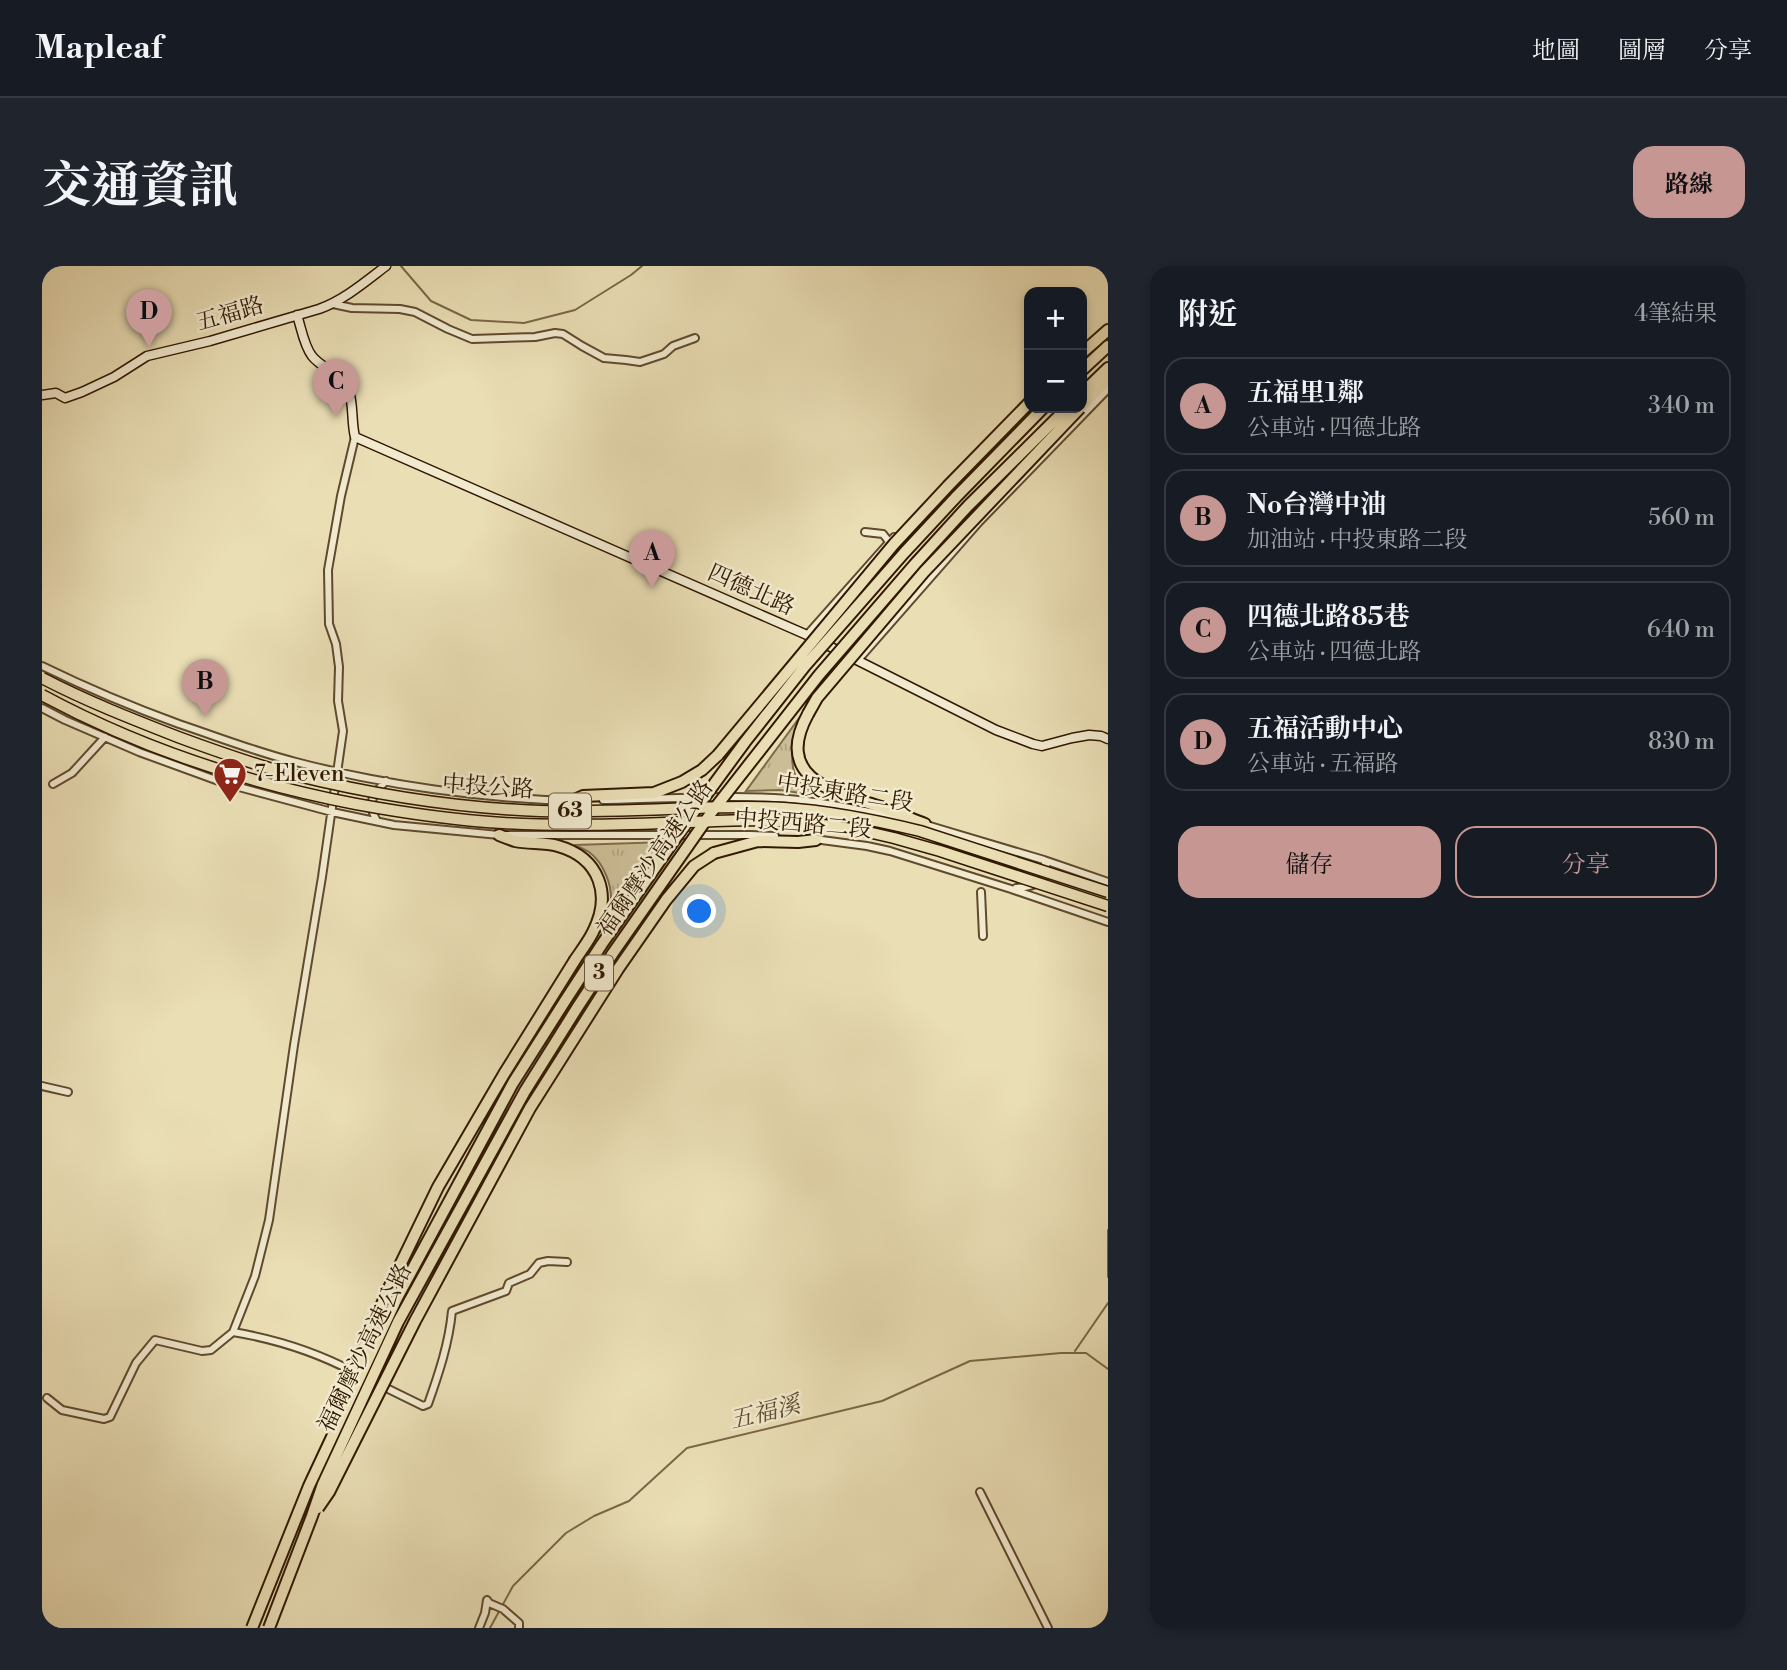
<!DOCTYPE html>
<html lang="zh-TW">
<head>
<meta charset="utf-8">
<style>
	:root { --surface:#171b24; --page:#20242c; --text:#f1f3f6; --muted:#9ea1a6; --line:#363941; --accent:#c59692 }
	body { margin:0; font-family:"Libre Bodoni","Noto Serif TC",serif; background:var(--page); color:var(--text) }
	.controls { position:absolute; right:21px; top:21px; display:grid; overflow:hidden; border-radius:14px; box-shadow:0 4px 10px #0003 }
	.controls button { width:63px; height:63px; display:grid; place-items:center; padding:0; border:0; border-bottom:2px solid var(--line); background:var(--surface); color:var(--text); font:35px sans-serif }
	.you { position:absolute; left:658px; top:646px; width:24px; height:24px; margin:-18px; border:5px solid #fff; border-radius:50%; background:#1a73e8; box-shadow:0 0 0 10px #1a73e833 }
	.badge { display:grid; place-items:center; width:46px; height:46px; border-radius:50%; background:var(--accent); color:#111; font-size:23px; font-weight:700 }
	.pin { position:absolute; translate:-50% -58px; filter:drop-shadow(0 2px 4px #0008) }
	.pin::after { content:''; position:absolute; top:37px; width:24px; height:21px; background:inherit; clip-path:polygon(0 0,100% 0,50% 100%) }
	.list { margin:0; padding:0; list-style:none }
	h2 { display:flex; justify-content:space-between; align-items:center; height:91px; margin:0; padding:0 28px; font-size:30px }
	h2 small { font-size:23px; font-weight:400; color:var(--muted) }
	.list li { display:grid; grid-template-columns:46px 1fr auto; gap:21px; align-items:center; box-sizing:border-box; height:98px; margin:0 14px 14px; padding:0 14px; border:2px solid var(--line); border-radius:21px }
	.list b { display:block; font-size:26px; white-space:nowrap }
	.list p { margin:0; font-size:23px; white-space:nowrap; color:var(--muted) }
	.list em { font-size:23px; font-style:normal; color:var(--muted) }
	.actions { display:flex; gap:14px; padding:21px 28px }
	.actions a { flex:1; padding:16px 0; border:2px solid var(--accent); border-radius:21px; text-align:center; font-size:24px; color:var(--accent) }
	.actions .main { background:var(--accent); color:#111 }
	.map { position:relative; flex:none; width:1066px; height:1362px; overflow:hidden; border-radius:21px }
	header { display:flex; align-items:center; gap:42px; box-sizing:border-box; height:98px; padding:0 35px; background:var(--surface); border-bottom:2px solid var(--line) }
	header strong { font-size:33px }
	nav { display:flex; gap:38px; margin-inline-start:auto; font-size:24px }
	.intro { display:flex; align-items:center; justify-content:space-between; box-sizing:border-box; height:168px; padding:0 42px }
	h1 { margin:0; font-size:49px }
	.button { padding:18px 32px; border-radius:21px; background:var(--accent); color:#111; font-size:24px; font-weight:700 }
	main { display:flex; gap:42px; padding:0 42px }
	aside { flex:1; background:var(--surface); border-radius:21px; box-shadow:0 4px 10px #0003 }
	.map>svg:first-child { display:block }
</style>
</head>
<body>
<header>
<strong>Mapleaf</strong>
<nav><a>地圖</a><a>圖層</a><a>分享</a></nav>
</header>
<div class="intro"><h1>交通資訊</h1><a class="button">路線</a></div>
<main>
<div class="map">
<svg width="1066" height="1362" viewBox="0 0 1066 1362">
	<defs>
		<pattern id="grass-tufts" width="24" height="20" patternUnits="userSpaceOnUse" patternTransform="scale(1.75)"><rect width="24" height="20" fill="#cbbd96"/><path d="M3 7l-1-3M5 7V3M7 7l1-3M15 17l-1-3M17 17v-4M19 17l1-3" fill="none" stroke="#afa280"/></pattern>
	</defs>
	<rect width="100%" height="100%" fill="#eadeb5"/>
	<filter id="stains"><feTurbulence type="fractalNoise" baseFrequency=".00286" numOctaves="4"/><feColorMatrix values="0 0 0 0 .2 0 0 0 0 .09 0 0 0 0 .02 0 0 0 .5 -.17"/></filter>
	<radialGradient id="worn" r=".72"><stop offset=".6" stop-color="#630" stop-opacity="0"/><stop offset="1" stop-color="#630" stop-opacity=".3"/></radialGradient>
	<path fill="url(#grass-tufts)" stroke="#7e6b4b" stroke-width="2" d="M760 448C754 466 742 501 759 518 764 523 772 526 778 530L738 524 704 525Z
		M624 576 559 667C562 658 566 649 568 640 572 622 562 597 547 586 542 583 537 581 532 579Z"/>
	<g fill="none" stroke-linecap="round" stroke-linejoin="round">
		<path stroke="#7a6747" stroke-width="2" d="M359 0 389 35 429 54 482 57 533 44 589 9 600 0
			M1066 964V1011
			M1033 1085 1066 1037
			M448 1362 471 1320 524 1267 552 1250 587 1235 645 1182 840 1135 928 1095 1019 1087H1044L1066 1103"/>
		<defs>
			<path id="street" d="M291 38 310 42 358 43 373 46 406 63 430 73 493 71 513 67 521 68 540 80 562 92 584 94 598 96 622 88 631 80 653 72
				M823 266 841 268 848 277
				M765 369 852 271
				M816 394 937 256 1066 123
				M0 400C45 422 90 441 137 458 176 471 214 486 254 496 341 519 443 533 533 535
				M0 442 23 454 97 486 182 517 290 546 352 559 457 569H708L733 570
				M11 518 30 507 63 471
				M561 534C629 533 698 527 765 535 797 539 829 546 860 553
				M335 555C324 537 331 528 344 515
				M881 558 1002 594 1066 616
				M772 573 825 580 848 585 969 623 1066 656
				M974 622C990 621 1012 615 1002 594
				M939 626 941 670
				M0 820 26 826
				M191 1066C233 1073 274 1086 312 1106
				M328 1114 381 1140 386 1138C397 1107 407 1077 410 1045L464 1025 467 1017 488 1008 497 997 506 995 525 996
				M5 1132 20 1144 62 1153 68 1151 94 1097 113 1074 160 1085 169 1084 191 1066 213 1010 227 954 252 779 280 611 301 465 296 435 297 401 294 378 287 358 286 304 299 230 313 171
				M938 1226 1006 1362
				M437 1362 443 1347 445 1334 447 1337 461 1343 477 1357V1362"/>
			<path id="secondary" d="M255 49C259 61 262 80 270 90 279 102 300 108 306 122 312 137 309 155 313 171L765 369 954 464 991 478 1000 480 1030 472 1047 469 1059 470 1066 473
				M0 129 14 127 23 132 40 126 72 111 105 90 168 75 277 43C302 34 323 16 344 0
				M1064 1362 1066 1361"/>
			<path id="highway" d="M1040 87 1066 64
				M1040 104 1066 80
				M1040 127 1066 102
				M1040 140 1066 113
				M766 448C730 514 795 527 842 542 856 547 870 553 883 558
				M530 535 541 530 612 527 640 516 660 504 676 489
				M457 569C462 571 467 573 473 575 487 578 502 576 516 580 558 592 570 629 551 666 546 676 539 685 533 694
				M672 587 716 575 756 576 774 574"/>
		</defs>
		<use href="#street" stroke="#5f4a2d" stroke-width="10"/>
		<use href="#secondary" stroke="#311900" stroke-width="11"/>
		<use href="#highway" stroke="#311900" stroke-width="14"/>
		<use href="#street" stroke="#f1eacf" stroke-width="6"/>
		<use href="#secondary" stroke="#f1eacf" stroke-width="8"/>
		<use href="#highway" stroke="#eadeb5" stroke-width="10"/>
		<defs>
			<path id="primary-bridge" d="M0 412C44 435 90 453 136 471 174 485 213 499 252 509 333 529 415 542 498 545 549 546 601 544 652 542 682 541 712 540 742 542 788 545 833 554 878 565L1066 626
				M0 429C98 482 205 517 314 538 363 547 412 554 461 557 544 562 627 556 710 554L736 555 791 560 826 566 852 572 898 585 1066 640"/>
			<path id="highway-bridge" d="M766 448 775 432 882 306 1038 142
				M676 489 852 278 906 220 987 137
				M289 1159 346 1024 396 921 462 808 533 694
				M276 1242 287 1226 373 1055 488 842 576 703 624 634 652 600 672 587
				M210 1362 267 1220 355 1032 471 817 523 735 560 678 656 540 703 476 763 400 862 287 915 230 1001 142
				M227 1362 270 1250 281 1218 356 1056 483 825 535 742 571 687 669 547 777 409 873 298 926 240 1025 142"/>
		</defs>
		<use href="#primary-bridge" stroke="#311900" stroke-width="13" stroke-linecap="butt"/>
		<use href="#highway-bridge" stroke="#311900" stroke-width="14" stroke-linecap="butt"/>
		<use href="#primary-bridge" stroke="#eadeb5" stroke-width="10"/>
		<use href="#highway-bridge" stroke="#eadeb5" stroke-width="10"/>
	</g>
	<defs>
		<symbol id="supermarket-pin" viewBox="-11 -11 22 30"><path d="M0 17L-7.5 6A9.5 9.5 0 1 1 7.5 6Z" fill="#8f2418" stroke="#f1eacf"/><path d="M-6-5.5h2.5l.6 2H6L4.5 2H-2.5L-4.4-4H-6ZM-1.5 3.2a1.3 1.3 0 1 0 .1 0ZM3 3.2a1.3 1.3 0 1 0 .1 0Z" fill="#fff"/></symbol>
	</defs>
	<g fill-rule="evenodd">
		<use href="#supermarket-pin" x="169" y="489" width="38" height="52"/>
	</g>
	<g text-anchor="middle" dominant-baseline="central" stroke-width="5" stroke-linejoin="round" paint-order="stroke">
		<g fill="#f1eacf" stroke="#6b583e" stroke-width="2">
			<rect x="507" y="527.5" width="42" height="35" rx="5"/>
			<rect x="543" y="689.5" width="28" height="35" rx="5"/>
		</g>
		<g font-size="21" font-weight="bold" fill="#311900">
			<text x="528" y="545">63</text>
			<text x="557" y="707">3</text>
		</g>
		<g font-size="23" fill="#311900" stroke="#f1eacf">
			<text transform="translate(188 48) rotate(-16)">五福路</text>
			<text transform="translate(709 324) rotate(24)">四德北路</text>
			<text transform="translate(446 521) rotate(4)">中投公路</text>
			<text transform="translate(803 527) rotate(9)">中投東路二段</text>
			<text transform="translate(761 558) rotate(5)">中投西路二段</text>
			<text transform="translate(613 592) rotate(-55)">福爾摩沙高速公路</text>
			<text transform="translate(323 1082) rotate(-64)">福爾摩沙高速公路</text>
		</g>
		<g font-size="23" fill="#311900" stroke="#f1eacf" text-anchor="start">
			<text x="212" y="508">7-Eleven</text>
		</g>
		<g font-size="24" font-style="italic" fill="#624d30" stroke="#f1eacf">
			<text transform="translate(723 1147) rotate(-14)">五福溪</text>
		</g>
	</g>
	<rect width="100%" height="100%" filter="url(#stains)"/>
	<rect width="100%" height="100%" fill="url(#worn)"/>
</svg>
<div class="controls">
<button>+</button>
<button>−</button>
</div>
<div class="you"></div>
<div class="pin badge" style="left:610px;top:322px">A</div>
<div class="pin badge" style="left:163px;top:451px">B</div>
<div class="pin badge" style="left:294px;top:151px">C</div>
<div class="pin badge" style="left:107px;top:81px">D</div>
</div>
<aside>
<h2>附近<small>4筆結果</small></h2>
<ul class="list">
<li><span class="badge">A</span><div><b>五福里1鄰</b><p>公車站 · 四德北路</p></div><em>340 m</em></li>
<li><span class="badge">B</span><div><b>No台灣中油</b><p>加油站 · 中投東路二段</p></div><em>560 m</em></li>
<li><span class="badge">C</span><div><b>四德北路85巷</b><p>公車站 · 四德北路</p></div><em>640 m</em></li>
<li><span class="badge">D</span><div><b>五福活動中心</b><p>公車站 · 五福路</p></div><em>830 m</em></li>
</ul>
<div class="actions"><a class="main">儲存</a><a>分享</a></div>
</aside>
</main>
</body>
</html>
